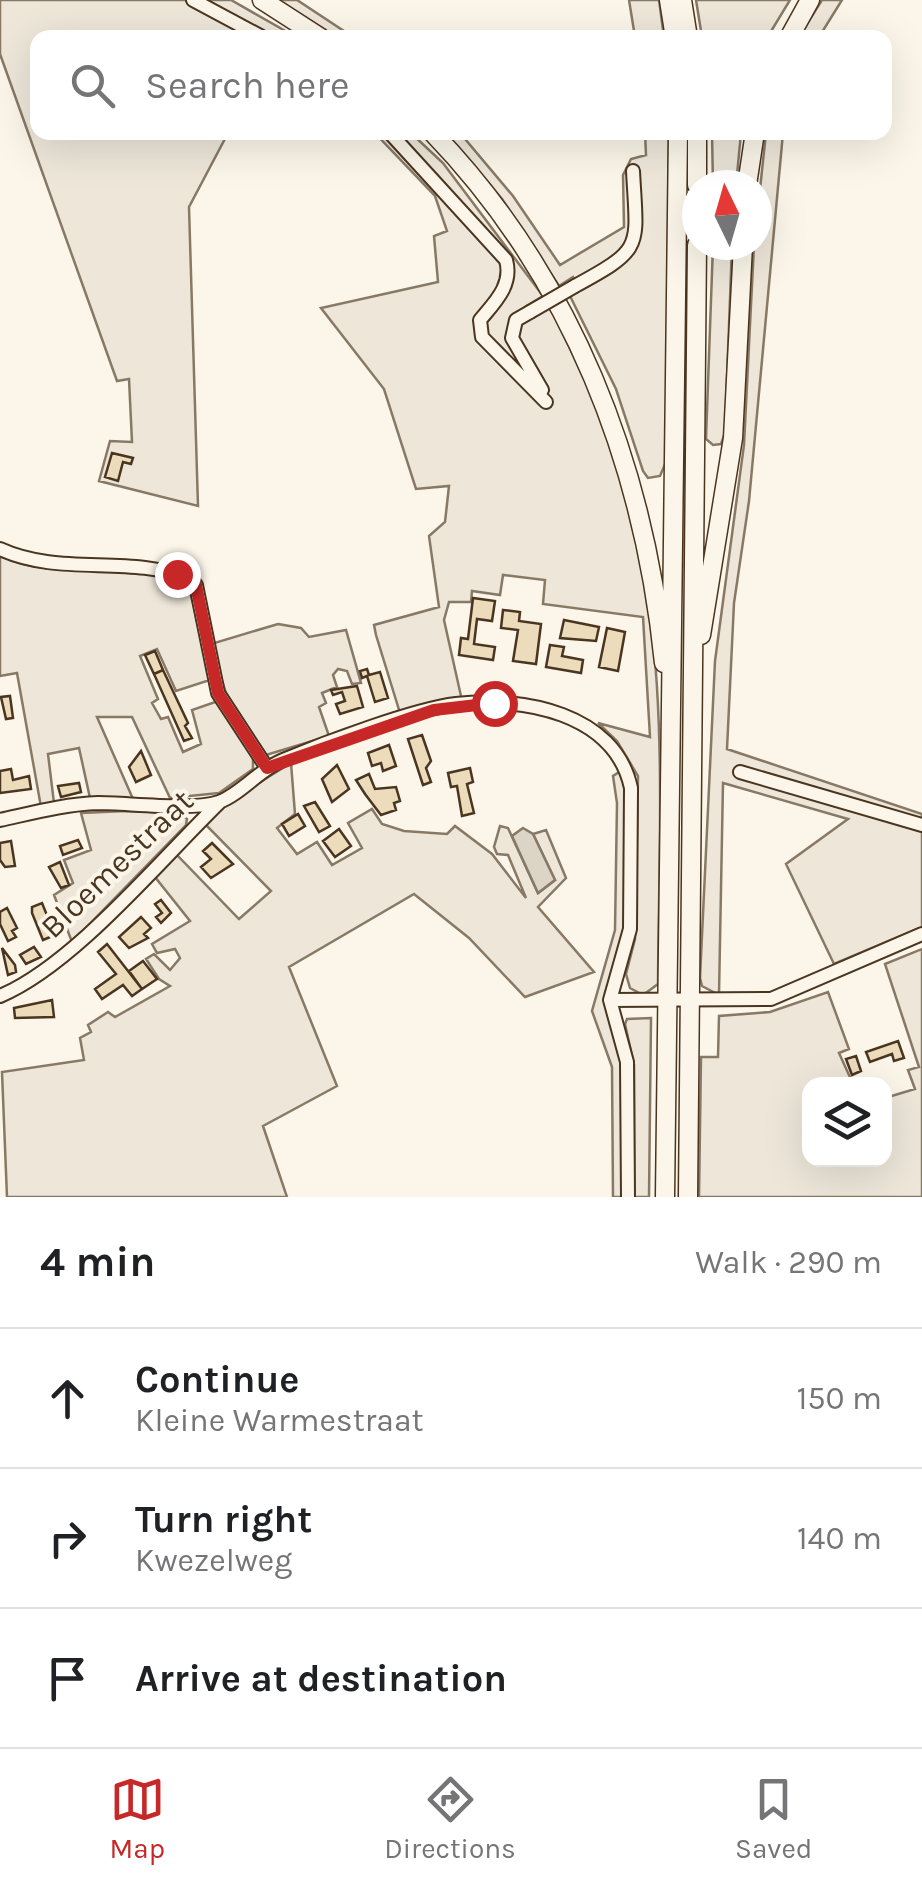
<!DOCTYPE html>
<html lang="en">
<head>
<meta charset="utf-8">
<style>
	:root { --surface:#fff; --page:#f2f2f2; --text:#202124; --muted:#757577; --line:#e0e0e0; --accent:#c62828 }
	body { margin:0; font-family:Karla,sans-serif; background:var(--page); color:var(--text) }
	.controls { position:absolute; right:30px; bottom:30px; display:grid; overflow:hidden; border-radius:20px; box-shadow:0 10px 40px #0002 }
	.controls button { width:90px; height:90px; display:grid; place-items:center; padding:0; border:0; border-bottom:2px solid var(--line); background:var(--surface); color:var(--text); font:50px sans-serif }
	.compass { position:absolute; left:682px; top:170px; width:90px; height:90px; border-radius:50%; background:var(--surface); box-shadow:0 10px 40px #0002; rotate:355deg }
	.stop { position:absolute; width:30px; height:30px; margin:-22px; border:8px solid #c62828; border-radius:50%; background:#fff }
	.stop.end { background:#c62828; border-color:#fff; box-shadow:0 2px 10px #0008 }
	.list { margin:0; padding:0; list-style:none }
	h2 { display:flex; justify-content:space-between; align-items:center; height:130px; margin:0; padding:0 40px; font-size:42px }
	h2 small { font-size:32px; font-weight:400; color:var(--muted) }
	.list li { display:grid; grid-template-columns:65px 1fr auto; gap:30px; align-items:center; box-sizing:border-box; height:140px; padding:0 40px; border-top:2px solid var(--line) }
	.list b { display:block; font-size:38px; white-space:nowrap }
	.list p { margin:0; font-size:32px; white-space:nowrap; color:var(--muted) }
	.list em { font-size:32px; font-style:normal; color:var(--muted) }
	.icon { flex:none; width:55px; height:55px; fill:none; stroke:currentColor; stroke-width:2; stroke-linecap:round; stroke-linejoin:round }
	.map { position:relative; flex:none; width:922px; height:1197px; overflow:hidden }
	.search { position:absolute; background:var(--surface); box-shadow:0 10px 40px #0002; left:30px; right:30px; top:30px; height:110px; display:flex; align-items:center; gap:25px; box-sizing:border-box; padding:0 35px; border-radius:20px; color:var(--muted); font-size:38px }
	.sheet { height:550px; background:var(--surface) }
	nav { display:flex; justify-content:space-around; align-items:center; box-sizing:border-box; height:140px; border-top:2px solid var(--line); background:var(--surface); font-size:28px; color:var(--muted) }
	nav a { display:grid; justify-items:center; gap:5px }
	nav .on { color:var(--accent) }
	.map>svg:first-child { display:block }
</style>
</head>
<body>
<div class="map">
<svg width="922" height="1197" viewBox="0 0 922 1197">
	<rect width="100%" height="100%" fill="#fbf6e9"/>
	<path fill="#ede6d9" stroke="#887966" stroke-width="2.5" d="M0 0H231L296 37 238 34 239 37 38 38V132L228 133 189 207 198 506 99 481 110 441 132 442 129 379 117 381 0 54Z
		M278 0H297L353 37H336Z
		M629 0H659L664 37H635Z
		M696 0H790L767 38 702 37Z
		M822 0H842L819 37 798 38Z
		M374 132 411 133 443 163 543 296 525 307 530 317 549 305C575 358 601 411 619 467 672 633 659 812 658 984L643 995 630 988 626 974 635 939 638 776 617 741 598 723 650 737 643 617 543 604 545 580 503 575 500 595 472 591 471 602H449L444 620 461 696 400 713 376 635 374 625 439 607 429 536 445 522 449 486 416 489 384 389 321 308 438 282 434 236 447 231 435 196Z
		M446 133H460L513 196 560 265 624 227 623 175 631 159 646 155 645 133H669L666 462 660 476 648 478 643 471 616 389 570 296 581 290 573 277 559 286 502 199Z
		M712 133H741L736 185H713Z
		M766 133H783L749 501 734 603 727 749 922 814V821L841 806 922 831V927L834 964 786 864 848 819 723 783 719 995 702 986 700 978 715 661 744 445 754 245Z
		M713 245H732L725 433 721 444 713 445 706 439Z
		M0 555C58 586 132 552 189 585L210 680 176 691 157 649 140 656 158 699 152 703 161 719 168 717 183 752 201 744 192 710 218 701 253 758V769L219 793 170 798 132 717H97L133 799 90 798 79 748 48 754 54 803 41 807 17 673 0 676Z
		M278 624 301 628 309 637 346 630 361 683 352 684 347 671 338 669 333 675 337 687 322 693 326 703 319 707 329 736 266 755 228 700 211 644Z
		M291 763 295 814 277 828 297 854 317 842 332 865 362 848 348 823 372 809 382 824 404 831 447 834 455 826 492 854 526 898 508 855 497 854 494 847 500 826 508 828 538 893 555 880 533 834 546 830 566 878 538 907 594 972 525 997 469 938 414 894 289 967 337 1086 263 1126 287 1197H7L2 1072 84 1060 80 1038 91 1032 88 1025 108 1012 115 1017 170 986 159 979 146 959 154 954 170 970 180 958 175 949 157 953 152 944 190 921 155 877 176 854 239 919 271 891 205 824 228 802Z
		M621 771 626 785 625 923 621 949 605 993 622 1064V1197H613L612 1067 592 1011 615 930 617 803 613 776Z
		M126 811 177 812 187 819 186 825 72 942 54 895 73 883 64 860 91 850 81 813Z
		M922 949V1197H699L701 1057H718L719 1016 770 1012 828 992 849 1049 839 1053 853 1084H810V1160H884L885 1098 915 1089 908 1070 919 1067 885 964Z
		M651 1018 649 1197H634V1065L625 1024 627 1019Z"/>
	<path fill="#dcd4c6" stroke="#887966" stroke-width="2.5" d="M523 828 533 834 555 880 538 893 512 836Z"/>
	<path fill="#ecdcbc" stroke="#4a3520" stroke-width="2.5" d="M112 453 133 458 131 464 123 462 118 481 105 477Z
		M473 598 495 601 492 621 477 619 474 644 495 647 493 660 459 655 461 638 468 639Z
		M503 610 520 612 519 621 541 624 536 664 513 661 518 630 501 628Z
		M564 620 599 627 596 641 560 638Z
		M607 628 625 632 618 671 599 667Z
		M550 645 564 647 562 656 583 660 581 673 546 667Z
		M155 651 163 670 154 674 145 655Z
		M367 669 369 675 380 672 388 698 375 702 367 676 362 678 360 671Z
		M163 670 188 723 185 726 192 738 184 741 154 674Z
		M357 686 363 707 340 714 336 704 345 701 342 692 333 695 331 690Z
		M10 696 13 718 6 719 1 697Z
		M422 735 431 761 426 768 431 782 423 785 408 739Z
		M389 745 396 766 383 771 381 763 372 766 368 753Z
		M141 751 151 775 136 782 129 767Z
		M337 765 349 789 332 802 322 779Z
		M470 768 473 782 467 784 474 813 462 816 457 786 451 787 448 773Z
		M11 769 13 780 29 776 31 789 0 793V771Z
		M369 774 375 789 396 787 400 801 394 803 396 810 381 815 365 794 356 780Z
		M79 783 81 792 61 797 58 786Z
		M315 802 330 826 319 832 304 806Z
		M298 814 305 826 289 836 282 824Z
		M339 829 351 846 335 857 323 841Z
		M78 840 82 848 63 855 60 846Z
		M11 841 15 866 5 867 0 860V843Z
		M212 843 233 864 211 878 201 867 211 859 203 851Z
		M60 862 69 885 61 888 49 867Z
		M161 900 171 913 161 923 156 917 162 913 155 904Z
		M42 903 55 935 43 940 32 913V907Z
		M7 908 17 928 12 931 16 937 8 941 0 924V912Z
		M141 917 151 928 144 934 148 938 129 948 119 937Z
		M107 944 142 989 132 996 123 985 102 999 95 989 116 974 98 952Z
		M34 947 41 957 26 964 20 955Z
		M2 948 15 965 16 972 8 975Z
		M143 961 157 979 142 989 129 971Z
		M52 1000 54 1017 15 1018 14 1008Z
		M898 1041 904 1058 894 1061 892 1054 870 1062 866 1052Z
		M856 1056 861 1071 852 1075 846 1059Z"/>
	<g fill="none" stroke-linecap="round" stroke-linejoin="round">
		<defs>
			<path id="minor" d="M193 0 264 38
				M389 132 506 260C513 285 495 302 480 320L482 337 546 402
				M575 286C645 248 637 248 633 171
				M530 312 516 320 512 338 542 390
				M0 549C61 577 129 554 191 579L196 585 218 693 267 768
				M740 772 922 825
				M0 820C32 813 65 804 98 803 129 803 191 811 219 802 241 794 260 769 283 760 324 743 414 709 456 704 522 696 615 713 631 788L630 929 610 1000
				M0 996C74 965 160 860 221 801
				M628 1197 627 1062 610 1000 771 999 922 934"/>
			<path id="highway" d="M262 0 321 38
				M669 0 675 38
				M682 0 688 38
				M789 38 810 0
				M432 132C572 277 644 464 664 663
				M697 132V185
				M747 185 755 132
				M701 635 733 438 743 245
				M665 1197 678 132
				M688 1197 697 245"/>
		</defs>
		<use href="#minor" stroke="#4a3520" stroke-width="16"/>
		<use href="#highway" stroke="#4a3520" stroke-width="21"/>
		<use href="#minor" stroke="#fbf6e9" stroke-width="12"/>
		<use href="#highway" stroke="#fbf6e9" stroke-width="18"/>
		<defs>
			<path id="minor-bridge" d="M530 312 575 286"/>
		</defs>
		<use href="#minor-bridge" stroke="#4a3520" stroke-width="16" stroke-linecap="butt"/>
		<use href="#minor-bridge" stroke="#fbf6e9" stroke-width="12"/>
	</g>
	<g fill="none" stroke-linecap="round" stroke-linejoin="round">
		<path stroke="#c62828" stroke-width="12" d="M177 574 196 585 218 693 267 768 434 710 494 703"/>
	</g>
	<g text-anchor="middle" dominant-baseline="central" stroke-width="8" stroke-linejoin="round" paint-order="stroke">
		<g font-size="32" fill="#4a3520" stroke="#fbf6e9">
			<text transform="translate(117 864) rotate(-44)">Bloemestraat</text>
		</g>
	</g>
</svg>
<div class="controls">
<button><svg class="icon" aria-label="layers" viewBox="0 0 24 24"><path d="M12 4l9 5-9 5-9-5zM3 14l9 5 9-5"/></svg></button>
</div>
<svg class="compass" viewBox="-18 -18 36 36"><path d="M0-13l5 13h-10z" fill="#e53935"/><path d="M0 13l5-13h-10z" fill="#757577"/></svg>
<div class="stop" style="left:494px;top:703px"></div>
<div class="stop end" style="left:177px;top:574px"></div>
<div class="search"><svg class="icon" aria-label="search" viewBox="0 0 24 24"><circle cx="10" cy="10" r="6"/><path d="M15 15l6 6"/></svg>Search here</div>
</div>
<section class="sheet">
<h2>4 min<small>Walk · 290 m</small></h2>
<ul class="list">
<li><svg class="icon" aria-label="ahead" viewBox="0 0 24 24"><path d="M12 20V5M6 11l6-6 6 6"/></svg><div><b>Continue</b><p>Kleine Warmestraat</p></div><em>150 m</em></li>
<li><svg class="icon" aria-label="right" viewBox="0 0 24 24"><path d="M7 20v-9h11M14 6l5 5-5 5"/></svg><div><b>Turn right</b><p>Kwezelweg</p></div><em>140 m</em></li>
<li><svg class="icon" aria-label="arrive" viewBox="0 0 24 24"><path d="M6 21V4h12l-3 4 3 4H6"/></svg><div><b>Arrive at destination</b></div></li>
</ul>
</section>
<nav>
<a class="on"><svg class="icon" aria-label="map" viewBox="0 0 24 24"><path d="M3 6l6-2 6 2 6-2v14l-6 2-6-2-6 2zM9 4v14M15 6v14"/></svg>Map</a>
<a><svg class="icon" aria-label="directions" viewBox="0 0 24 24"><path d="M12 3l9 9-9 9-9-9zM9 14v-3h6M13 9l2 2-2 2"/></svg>Directions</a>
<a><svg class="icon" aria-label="saved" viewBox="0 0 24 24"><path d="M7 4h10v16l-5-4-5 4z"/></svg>Saved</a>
</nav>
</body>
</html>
